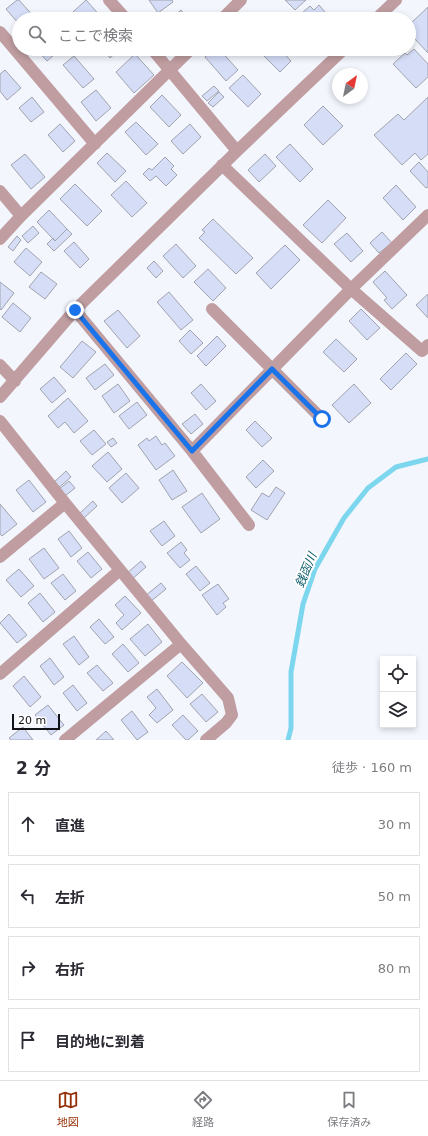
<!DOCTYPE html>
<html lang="ja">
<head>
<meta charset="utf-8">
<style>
	:root { --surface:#fff; --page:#f2f2f3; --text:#2b2b33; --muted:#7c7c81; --line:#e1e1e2; --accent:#952f05 }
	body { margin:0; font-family:"DejaVu Sans","Noto Sans JP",sans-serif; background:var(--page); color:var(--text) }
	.controls { position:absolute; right:12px; bottom:12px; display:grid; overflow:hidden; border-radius:0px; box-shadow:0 2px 6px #0003 }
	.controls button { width:36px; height:36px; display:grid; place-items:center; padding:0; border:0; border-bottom:1px solid var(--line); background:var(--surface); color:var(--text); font:20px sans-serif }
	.compass { position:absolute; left:332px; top:68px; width:36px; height:36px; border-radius:50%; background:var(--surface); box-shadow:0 2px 6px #0003; rotate:33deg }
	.scale { position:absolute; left:12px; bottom:10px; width:48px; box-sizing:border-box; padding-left:4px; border:2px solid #111215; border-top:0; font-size:11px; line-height:14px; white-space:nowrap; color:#111215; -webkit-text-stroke:3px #fff; paint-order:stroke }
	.stop { position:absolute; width:12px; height:12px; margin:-9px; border:3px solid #1a73e8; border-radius:50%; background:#fff }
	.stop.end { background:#1a73e8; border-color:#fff; box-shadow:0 1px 4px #0008 }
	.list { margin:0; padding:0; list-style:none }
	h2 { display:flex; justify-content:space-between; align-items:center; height:52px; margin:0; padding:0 16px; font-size:17px }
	h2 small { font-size:13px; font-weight:400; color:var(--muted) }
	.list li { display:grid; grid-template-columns:26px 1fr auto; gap:12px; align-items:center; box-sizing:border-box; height:64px; margin:0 8px 8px; padding:0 8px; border:1px solid var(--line); border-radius:0px }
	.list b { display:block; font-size:15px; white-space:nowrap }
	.list em { font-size:13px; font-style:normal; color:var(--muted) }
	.icon { flex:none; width:22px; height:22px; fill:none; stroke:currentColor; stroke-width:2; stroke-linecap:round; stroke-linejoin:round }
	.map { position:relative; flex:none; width:428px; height:740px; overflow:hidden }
	.search { position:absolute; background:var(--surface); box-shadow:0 2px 6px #0003; left:12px; right:12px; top:12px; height:44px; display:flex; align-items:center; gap:10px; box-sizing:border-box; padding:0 14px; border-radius:22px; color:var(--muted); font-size:15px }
	.sheet { height:340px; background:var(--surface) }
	nav { display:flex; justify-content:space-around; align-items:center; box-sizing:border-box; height:56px; border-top:1px solid var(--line); background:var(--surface); font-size:11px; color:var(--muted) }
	nav a { display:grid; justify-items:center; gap:2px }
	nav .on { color:var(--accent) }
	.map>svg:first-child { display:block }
</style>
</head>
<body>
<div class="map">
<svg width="428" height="740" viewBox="0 0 428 740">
	<rect width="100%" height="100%" fill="#f4f6fe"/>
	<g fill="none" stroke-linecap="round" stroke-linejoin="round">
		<path stroke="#7cd6ed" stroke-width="5" d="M288 740 291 728V672L303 604 315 569 344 518 368 488 396 467 428 459"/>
	</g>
	<path fill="#d5ddf7" stroke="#a1a4ae" d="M17 0H19L36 19H19V24L6 9Z
		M86 0 103 19H79L73 12Z
		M149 0H172L173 2 158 13Z
		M285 0H306L295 10Z
		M319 5 331 19H307L302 13 310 6 314 10Z
		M428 7V53L414 38 409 43V25Z
		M181 10 188 19H170Z
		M36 49H61L47 61Z
		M103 49H120L110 58Z
		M214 49H219L238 70 226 81 205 57Z
		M265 49H280L291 61 280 72 261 53Z
		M414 49 428 64V77L416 88 393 64 405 53 407 55Z
		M135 54 154 75 134 93 116 72Z
		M74 56 94 79 83 88 63 65Z
		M5 70 21 88 7 100 0 91V74Z
		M243 75 261 94 248 107 229 88Z
		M214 86 219 91 207 101 202 96Z
		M96 90 111 108 96 121 81 102Z
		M219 92 224 97 213 107 208 103Z
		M162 95 181 115 169 127 150 107Z
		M32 97 44 112 31 122 19 108Z
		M428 97V154L421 160 415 153 402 165 374 135 398 114 404 120Z
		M323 106 343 126 323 145 304 125Z
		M136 122 158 144 146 155 125 132Z
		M60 124 75 141 63 152 48 135Z
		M190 124 201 137 183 154 171 141Z
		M290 144 313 169 300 182 276 157Z
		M107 153 126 171 115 182 97 163Z
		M25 154 45 177 31 189 11 165Z
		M265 154 276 166 259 182 248 170Z
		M165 157 174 166 171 169 177 175 166 186 156 176 150 181 143 174 149 168 152 170Z
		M419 162 428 172V187L426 188 410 171Z
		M126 181 147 203 132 217 111 195Z
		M75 184 102 211 87 226 60 199Z
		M396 185 416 207 403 220 383 198Z
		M328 200 346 218 322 243 303 225Z
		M49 210 67 229 55 241 37 222Z
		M213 219 253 258 236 274 199 238 205 232 202 230Z
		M33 226 39 233 28 243 22 236Z
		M67 229 72 234 54 251 47 244 53 238 55 241Z
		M382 232 392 243 379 253 370 243Z
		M347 233 363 251 351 262 334 244Z
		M17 236 21 240 13 251 8 247Z
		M74 242 89 259 80 268 64 251Z
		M176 244 196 266 183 278 163 256Z
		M285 245 300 260 271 289 256 273Z
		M26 248 42 262 30 276 14 262Z
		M154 261 163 271 156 278 147 268Z
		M208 269 226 288 213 301 194 282Z
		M385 271 407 295 392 309 384 300 387 298 373 282Z
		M41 272 57 284 45 299 29 287Z
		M0 282 14 293 1 310 0 309Z
		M169 292 193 320 181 330 157 302Z
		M428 294V318L416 305Z
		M13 303 31 318 20 332 2 317Z
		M361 309 380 328 367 340 349 321Z
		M118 310 140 336 127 348 104 321Z
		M190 330 203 343 191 354 179 341Z
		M217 336 226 346 206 366 197 356Z
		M336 339 357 359 344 372 323 352Z
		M82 341 96 352 73 378 60 367Z
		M406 353 417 364 391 390 380 379Z
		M105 364 114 375 95 390 86 378Z
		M54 377 66 391 52 403 40 389Z
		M118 384 130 401 114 413 102 396Z
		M201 384 216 401 206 410 191 393Z
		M354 384 371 403 349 423 332 405Z
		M68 398 88 421 74 433 65 422 58 428 48 416Z
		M137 402 147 415 129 429 119 416Z
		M195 414 203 424 191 434 182 424Z
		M255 421 272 438 262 447 246 430Z
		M94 430 106 444 92 455 80 441Z
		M156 436 162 445 165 443 175 456 156 470 138 445 147 438 149 441Z
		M113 438 117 443 111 447 107 442Z
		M108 452 122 469 107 482 92 466Z
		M263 460 274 471 256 488 246 477Z
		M173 470 187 491 172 500 159 480Z
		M66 471 71 477 56 490 52 484Z
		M126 473 139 488 122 503 109 488Z
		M29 480 46 502 33 512 16 490Z
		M69 481 75 488 64 497 58 490Z
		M276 487 285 493 267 520 251 510 262 493 269 497Z
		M202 493 220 519 201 533 182 507Z
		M93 501 97 506 84 518 80 513Z
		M0 504 17 524 2 536 0 534Z
		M164 521 175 536 162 546 150 531Z
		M69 531 82 548 71 557 58 539Z
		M181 542 187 550 184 553 190 560 180 568 167 553Z
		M44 548 59 568 44 579 29 559Z
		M88 552 102 569 91 578 77 561Z
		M141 561 146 567 131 580 126 574Z
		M196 566 210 583 200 591 186 574Z
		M19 569 34 586 21 597 6 580Z
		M63 574 76 591 65 600 51 583Z
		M161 583 166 589 150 602 145 596Z
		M218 584 229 599 223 603 226 607 217 615 202 595Z
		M40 593 55 612 43 622 28 603Z
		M125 596 141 613 122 630 116 623 124 615 115 605Z
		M9 614 27 635 17 643 0 623Z
		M99 619 114 637 105 644 90 627Z
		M148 624 162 642 145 656 130 639Z
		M74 636 89 657 79 665 63 644Z
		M123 644 139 663 128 672 112 654Z
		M50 658 64 677 54 685 40 666Z
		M182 662 203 683 187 698 167 676Z
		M97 665 113 683 103 691 87 673Z
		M24 676 41 697 30 707 13 686Z
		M73 685 87 703 77 711 63 693Z
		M157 689 173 710 157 723 149 715 156 708 147 697Z
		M202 694 218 712 206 722 190 704Z
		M48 705 64 725 51 735 35 715Z
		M132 711 148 732 137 740 121 720Z
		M183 715 198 731 188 740H186L172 725Z
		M23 727 33 740H11L9 738Z
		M106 731 114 740H96Z"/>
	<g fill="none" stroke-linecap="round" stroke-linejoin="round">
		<path stroke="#bf9da0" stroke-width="12" d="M109 0 126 19
			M222 19 241 0
			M376 19 396 0
			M0 32 95 144
			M152 49 237 151
			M222 165 351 289 422 351 428 345
			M0 191 21 216 191 49
			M0 239 21 216
			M212 309 322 419
			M75 310 192 451 351 289 428 215
			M0 365 15 381
			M0 397 75 310 237 151 344 49
			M0 421 65 503 181 644 228 698 232 715 226 723 206 740
			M192 451 249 525
			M0 557 65 503
			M0 674 120 570
			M65 740 181 644"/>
	</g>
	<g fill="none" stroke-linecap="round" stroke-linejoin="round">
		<path stroke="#1a73e8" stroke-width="5" d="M75 310 192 451 272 369 322 419"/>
	</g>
	<g text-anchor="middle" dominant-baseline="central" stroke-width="4" stroke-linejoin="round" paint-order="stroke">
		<g font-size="12" font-style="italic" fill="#085868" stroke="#fff">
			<text transform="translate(306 570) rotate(-67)">銭函川</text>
		</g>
	</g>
</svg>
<div class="controls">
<button><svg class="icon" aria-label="locate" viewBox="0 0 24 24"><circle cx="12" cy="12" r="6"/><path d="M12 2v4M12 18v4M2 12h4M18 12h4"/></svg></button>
<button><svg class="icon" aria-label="layers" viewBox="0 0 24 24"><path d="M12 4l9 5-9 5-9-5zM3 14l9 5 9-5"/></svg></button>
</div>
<svg class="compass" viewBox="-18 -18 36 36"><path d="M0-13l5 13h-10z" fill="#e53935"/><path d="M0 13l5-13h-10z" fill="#7c7c81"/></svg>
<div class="scale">20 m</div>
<div class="stop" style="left:322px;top:419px"></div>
<div class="stop end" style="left:75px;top:310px"></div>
<div class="search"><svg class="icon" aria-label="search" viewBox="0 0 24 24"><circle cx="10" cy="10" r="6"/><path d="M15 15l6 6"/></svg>ここで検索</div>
</div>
<section class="sheet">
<h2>2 分<small>徒歩 · 160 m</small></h2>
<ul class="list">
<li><svg class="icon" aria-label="ahead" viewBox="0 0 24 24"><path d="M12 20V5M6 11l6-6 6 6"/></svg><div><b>直進</b></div><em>30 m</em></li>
<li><svg class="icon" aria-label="left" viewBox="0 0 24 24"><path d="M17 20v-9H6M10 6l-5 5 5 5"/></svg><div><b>左折</b></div><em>50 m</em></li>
<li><svg class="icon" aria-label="right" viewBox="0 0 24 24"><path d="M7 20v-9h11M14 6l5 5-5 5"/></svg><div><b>右折</b></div><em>80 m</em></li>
<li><svg class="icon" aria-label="arrive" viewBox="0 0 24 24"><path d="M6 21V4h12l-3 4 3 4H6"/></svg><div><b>目的地に到着</b></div></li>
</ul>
</section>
<nav>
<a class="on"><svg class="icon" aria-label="map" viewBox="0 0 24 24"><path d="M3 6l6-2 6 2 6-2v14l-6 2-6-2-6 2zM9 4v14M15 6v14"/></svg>地図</a>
<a><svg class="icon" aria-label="directions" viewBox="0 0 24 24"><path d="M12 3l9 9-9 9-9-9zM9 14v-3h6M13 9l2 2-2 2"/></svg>経路</a>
<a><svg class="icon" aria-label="saved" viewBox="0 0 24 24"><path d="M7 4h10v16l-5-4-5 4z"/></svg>保存済み</a>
</nav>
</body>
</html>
